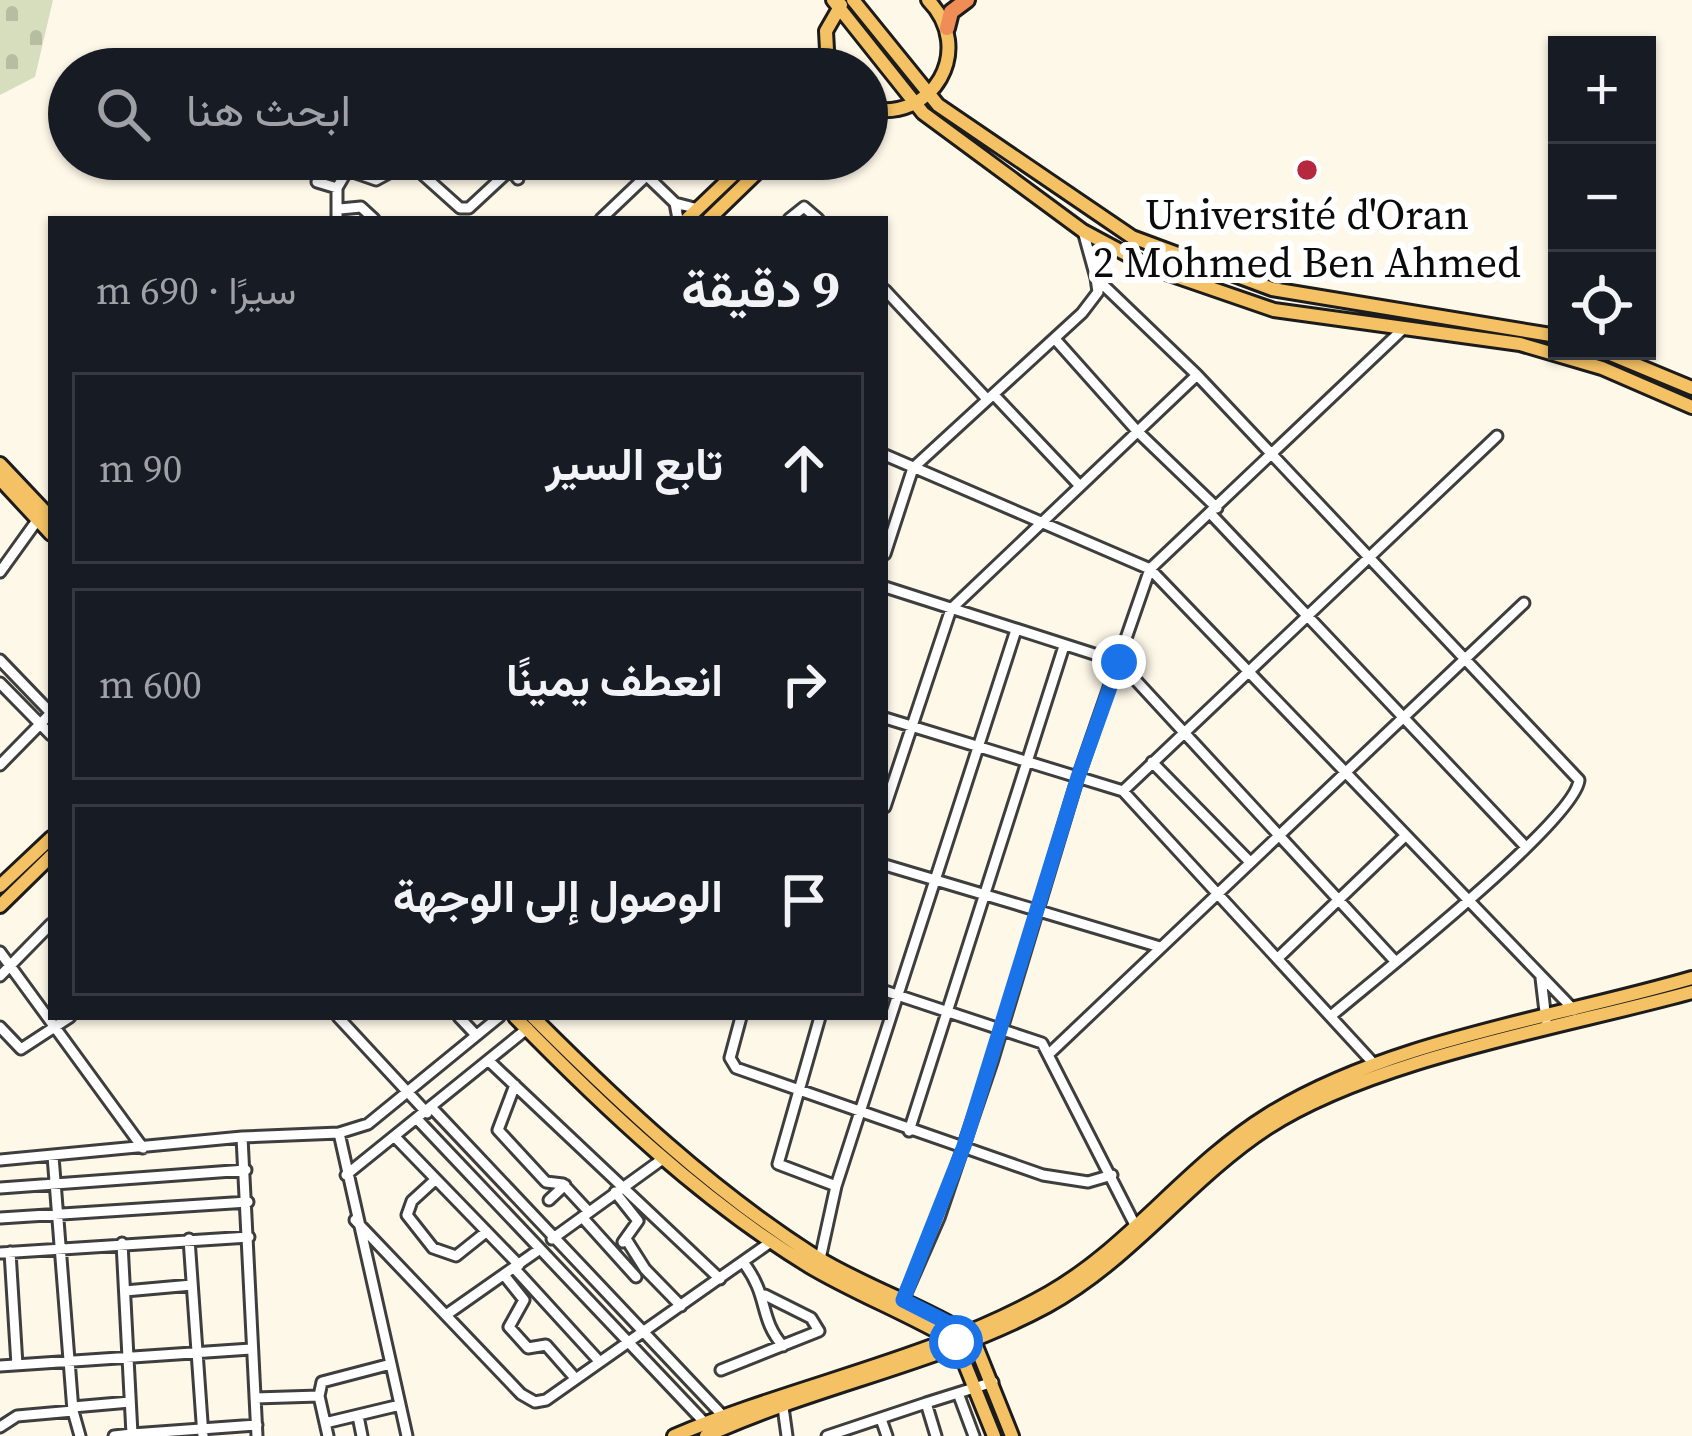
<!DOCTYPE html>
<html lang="ar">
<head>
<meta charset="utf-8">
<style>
	:root { --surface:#171b24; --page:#242831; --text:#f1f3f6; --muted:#9ea1a6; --line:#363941 }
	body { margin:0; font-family:"Source Serif 4",Vazirmatn,serif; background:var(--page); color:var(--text); direction:rtl }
	.controls { position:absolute; right:36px; top:36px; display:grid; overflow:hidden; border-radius:0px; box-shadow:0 3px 9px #0004 }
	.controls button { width:108px; height:108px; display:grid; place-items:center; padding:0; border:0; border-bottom:3px solid var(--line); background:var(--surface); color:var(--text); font:60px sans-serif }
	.stop { position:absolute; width:36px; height:36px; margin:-27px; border:9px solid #1a73e8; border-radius:50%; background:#fff }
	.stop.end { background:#1a73e8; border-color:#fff; box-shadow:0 3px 12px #0008 }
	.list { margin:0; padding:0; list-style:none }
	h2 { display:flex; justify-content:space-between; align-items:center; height:156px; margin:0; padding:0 48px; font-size:51px }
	h2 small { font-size:39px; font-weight:400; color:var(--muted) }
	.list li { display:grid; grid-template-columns:78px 1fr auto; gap:36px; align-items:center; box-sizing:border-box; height:192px; margin:0 24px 24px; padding:0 24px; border:3px solid var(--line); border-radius:0px }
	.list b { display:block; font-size:45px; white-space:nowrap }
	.list em { font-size:39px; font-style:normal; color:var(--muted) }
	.icon { flex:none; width:66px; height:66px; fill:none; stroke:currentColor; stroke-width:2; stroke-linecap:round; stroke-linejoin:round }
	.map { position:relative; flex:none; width:1692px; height:1436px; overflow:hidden; direction:ltr }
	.search { position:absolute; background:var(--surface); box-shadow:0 3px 9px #0004; left:48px; top:48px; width:840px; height:132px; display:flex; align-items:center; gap:30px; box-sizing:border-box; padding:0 42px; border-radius:66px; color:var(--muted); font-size:45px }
	.panel { position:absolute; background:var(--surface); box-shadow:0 3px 9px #0004; left:48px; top:216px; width:840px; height:804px; border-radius:0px; direction:rtl }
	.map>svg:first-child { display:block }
</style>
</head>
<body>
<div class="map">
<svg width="1692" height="1436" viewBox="0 0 1692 1436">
	<defs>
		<pattern id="cemetery-stones" width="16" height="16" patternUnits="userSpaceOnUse" patternTransform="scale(3)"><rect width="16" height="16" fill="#d7debd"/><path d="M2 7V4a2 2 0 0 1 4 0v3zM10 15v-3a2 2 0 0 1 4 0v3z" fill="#b7bda1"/></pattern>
	</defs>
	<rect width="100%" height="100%" fill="#fef8e9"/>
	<path fill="url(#cemetery-stones)" d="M0 0H53L35 77 0 95Z"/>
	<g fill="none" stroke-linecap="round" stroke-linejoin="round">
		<defs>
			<path id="minor" d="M502 159 518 179
				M412 165 460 208H469L511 169
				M350 171 376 180 415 159
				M647 176 675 203
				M317 182 337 188
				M340 209 361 207 374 219
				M337 219V188L354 159
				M601 219 664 159
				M678 219 675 203 698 209
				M789 219 804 207 818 219
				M1083 231 1096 278 1100 252 1107 245
				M1096 278 1197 375 1579 780C1576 820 1372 981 1331 1016
				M885 290 987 399
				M1055 339 1137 431 1217 508
				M995 396 1080 486
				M885 455 1150 569 1574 1010
				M1211 514 1525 846
				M885 554 913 468 1082 313 1098 292 1096 278
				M0 572 41 515
				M885 587 1119 662 1395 961
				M0 660 51 713
				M0 683 51 735
				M885 718 1123 791 1375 1065
				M1152 762 1249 861
				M0 765 51 713
				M1123 791 1497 436
				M885 807 951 609 1197 375
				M885 865 1160 947
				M0 952 143 1148
				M1278 958 1404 837
				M0 976 51 924
				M1541 978 1546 1020
				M885 991 1042 1043 1135 1225
				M338 1017 427 1113
				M459 1017 476 1035
				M741 1017 730 1058 736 1068 1043 1175 1088 1182 1112 1175
				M820 1017 778 1164 836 1186
				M0 1027 21 1049 70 1017
				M1050 1053 1524 603
				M489 1061 720 1279
				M515 1085 498 1130 546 1182 563 1184 589 1212
				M432 1108 723 1416
				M418 1120 705 1423
				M909 1131 1064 646
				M339 1133 391 1364
				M242 1137 339 1133 368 1124 499 1017
				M396 1138 519 1265
				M53 1156 73 1411 80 1436
				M0 1160 242 1137 257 1436
				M346 1175 528 1028
				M435 1180 412 1201 407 1215 433 1248 456 1256 486 1232
				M0 1188 246 1170
				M615 1192 638 1221 623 1242
				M549 1200 565 1185
				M582 1217 636 1277
				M0 1218 248 1202
				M355 1220 521 1394 535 1402 546 1400 772 1241
				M189 1239 203 1436
				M552 1239 664 1158
				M626 1239 645 1269 681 1306
				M122 1243 132 1434 257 1425
				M10 1252 17 1365
				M0 1253 249 1237
				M820 1259 836 1186 1016 630
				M743 1262C770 1297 758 1317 783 1346
				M514 1268 599 1361
				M504 1275 524 1300 509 1327 528 1348 546 1345 575 1378
				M125 1291 192 1285
				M903 1300 939 1218 992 1062 1078 777 1150 569 1403 329
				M446 1315 540 1249
				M0 1366 251 1349
				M721 1370 819 1331 811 1318 765 1295
				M958 1393 974 1436
				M255 1398 319 1396
				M926 1403 993 1382
				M73 1407 130 1402
				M783 1407 787 1436
				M358 1416 362 1436
				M881 1419 887 1436
				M325 1423 400 1405
				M0 1427 17 1416 73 1411
				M114 1436 132 1434
				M328 1436 319 1396 322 1382 391 1364 407 1436
				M827 1436 926 1403 936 1436"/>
			<path id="major" d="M833 0 923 113 1083 231 1152 268 1274 310 1520 344 1602 368 1692 407
				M853 0 938 105 1132 237 1272 289 1557 336
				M828 69 826 31 841 5
				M867 108C933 124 976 49 928 0
				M687 219 750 159
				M709 219 771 159
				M1603 351 1692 388
				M0 464 51 518
				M0 479 51 534
				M0 886 51 838
				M0 906 51 856
				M515 1017C603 1107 702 1201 809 1266 856 1294 909 1314 956 1342L994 1436
				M533 1017C620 1104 711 1190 815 1256 865 1287 922 1305 972 1336L1012 1436
				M674 1436C796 1384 933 1359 1049 1293 1131 1246 1187 1165 1268 1115 1389 1040 1555 1018 1692 978
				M706 1436C817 1385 939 1364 1047 1306 1131 1260 1188 1180 1267 1128 1375 1058 1565 1027 1692 992"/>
			<path id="highway" d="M947 28 951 12 967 0"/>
		</defs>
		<use href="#minor" stroke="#3e3e3e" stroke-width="15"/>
		<use href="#major" stroke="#1c1c1c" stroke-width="18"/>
		<use href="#highway" stroke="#1c1c1c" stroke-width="20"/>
		<use href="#minor" stroke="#fff" stroke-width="9"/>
		<use href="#major" stroke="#f4c264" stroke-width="12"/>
		<use href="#highway" stroke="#f08c56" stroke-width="14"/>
	</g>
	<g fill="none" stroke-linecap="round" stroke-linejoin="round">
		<path stroke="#1a73e8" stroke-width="15" d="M956 1342 949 1338 966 1332 903 1300 964 1146 1078 777 1119 662"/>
	</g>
	<circle fill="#b6283e" stroke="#fff" stroke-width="4.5" cx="1307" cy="170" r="12"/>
	<g text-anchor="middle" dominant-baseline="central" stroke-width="12" stroke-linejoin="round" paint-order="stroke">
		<g font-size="42" fill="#0b0b0b" stroke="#fff">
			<text x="1307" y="214">Université d'Oran<tspan x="1307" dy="48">2 Mohmed Ben Ahmed</tspan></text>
		</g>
	</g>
</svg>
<div class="controls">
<button>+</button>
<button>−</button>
<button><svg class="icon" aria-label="locate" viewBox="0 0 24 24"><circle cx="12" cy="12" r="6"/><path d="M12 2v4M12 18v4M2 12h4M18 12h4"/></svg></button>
</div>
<div class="stop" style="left:956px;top:1342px"></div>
<div class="stop end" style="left:1119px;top:662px"></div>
<div class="search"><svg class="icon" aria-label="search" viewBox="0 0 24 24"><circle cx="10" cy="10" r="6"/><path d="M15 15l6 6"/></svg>ابحث هنا</div>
<section class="panel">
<h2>9 دقيقة<small>سيرًا · 690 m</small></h2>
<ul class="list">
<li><svg class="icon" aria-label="ahead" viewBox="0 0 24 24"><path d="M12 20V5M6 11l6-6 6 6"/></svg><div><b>تابع السير</b></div><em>90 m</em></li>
<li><svg class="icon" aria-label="right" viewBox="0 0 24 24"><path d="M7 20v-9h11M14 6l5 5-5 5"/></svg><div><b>انعطف يمينًا</b></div><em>600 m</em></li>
<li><svg class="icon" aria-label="arrive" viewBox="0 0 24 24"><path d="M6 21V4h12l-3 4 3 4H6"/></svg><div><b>الوصول إلى الوجهة</b></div></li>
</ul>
</section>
</div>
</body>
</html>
